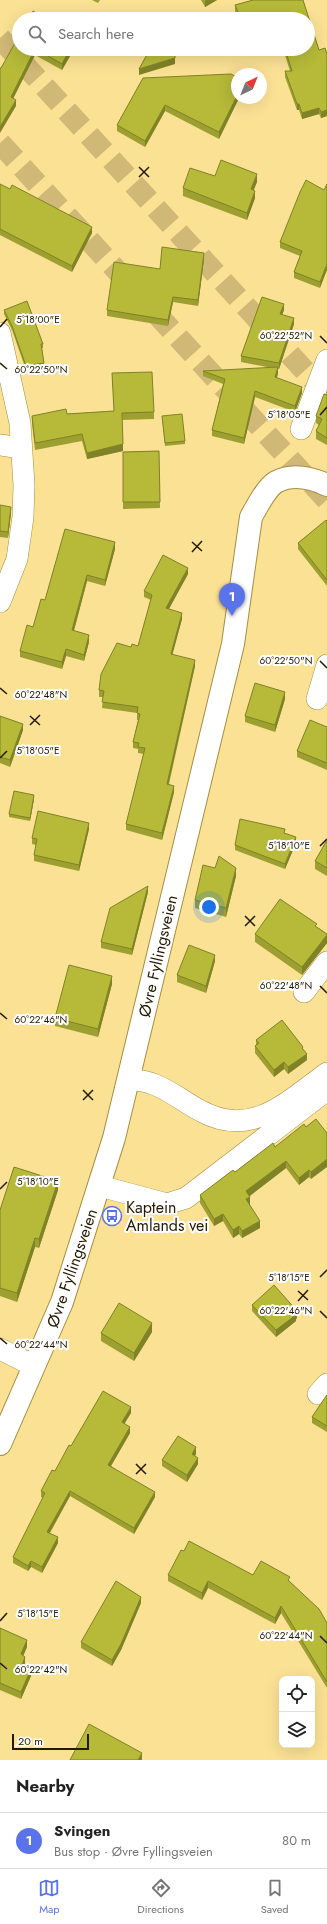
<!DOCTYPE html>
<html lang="en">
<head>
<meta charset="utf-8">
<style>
	:root { --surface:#fff; --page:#f6f6f6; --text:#222; --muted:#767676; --line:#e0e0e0; --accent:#5b73ea }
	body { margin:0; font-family:Jost,sans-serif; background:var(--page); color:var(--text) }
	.controls { position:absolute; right:12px; bottom:12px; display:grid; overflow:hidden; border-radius:8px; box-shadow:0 4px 16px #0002 }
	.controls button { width:36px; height:36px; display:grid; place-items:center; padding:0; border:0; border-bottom:1px solid var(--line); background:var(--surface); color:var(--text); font:20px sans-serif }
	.compass { position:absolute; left:231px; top:68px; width:36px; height:36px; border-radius:50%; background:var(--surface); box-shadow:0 4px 16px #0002; rotate:43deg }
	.scale { position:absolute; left:12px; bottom:10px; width:77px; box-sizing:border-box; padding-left:4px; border:2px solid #241a00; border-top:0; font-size:11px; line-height:14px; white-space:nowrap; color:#241a00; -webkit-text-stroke:3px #fff; paint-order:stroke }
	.you { position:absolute; left:209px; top:907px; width:14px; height:14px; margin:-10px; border:3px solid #fff; border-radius:50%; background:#1a73e8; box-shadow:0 0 0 6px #1a73e833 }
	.badge { display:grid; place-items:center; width:26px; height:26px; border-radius:50%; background:var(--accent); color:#fff; font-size:13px; font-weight:700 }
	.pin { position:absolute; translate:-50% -33px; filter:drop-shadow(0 1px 2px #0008) }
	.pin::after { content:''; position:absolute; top:21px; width:14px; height:12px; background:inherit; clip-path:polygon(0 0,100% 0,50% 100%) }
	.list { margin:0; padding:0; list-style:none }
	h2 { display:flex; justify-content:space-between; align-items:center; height:52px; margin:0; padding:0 16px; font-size:17px }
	h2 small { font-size:13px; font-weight:400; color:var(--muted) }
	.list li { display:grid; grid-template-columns:26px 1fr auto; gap:12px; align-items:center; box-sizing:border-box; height:56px; padding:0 16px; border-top:1px solid var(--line) }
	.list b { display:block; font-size:15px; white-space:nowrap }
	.list p { margin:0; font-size:13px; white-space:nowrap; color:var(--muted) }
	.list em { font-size:13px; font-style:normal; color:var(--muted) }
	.icon { flex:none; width:22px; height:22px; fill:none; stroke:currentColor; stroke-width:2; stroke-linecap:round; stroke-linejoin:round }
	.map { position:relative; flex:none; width:327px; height:1760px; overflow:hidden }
	.search { position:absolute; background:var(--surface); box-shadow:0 4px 16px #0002; left:12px; right:12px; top:12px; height:44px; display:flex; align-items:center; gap:10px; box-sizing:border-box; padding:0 14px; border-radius:22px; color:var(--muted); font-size:15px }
	.sheet { height:108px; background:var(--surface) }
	nav { display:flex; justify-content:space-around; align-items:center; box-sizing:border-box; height:56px; border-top:1px solid var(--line); background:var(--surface); font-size:11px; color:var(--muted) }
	nav a { display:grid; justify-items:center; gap:2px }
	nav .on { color:var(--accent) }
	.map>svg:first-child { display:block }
</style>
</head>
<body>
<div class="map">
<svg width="327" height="1760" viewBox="0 0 327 1760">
	<rect width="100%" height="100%" fill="#fbe194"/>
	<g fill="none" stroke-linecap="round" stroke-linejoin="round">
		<path stroke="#d0b976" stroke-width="22" stroke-dasharray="22 11" stroke-linecap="butt" d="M0 38 327 395
			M0 143 327 500"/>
		<defs>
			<path id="minor" d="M0 333 20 423 24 485 23 517 17 559 0 602
				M301 429 327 360
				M0 445 21 448
				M317 699 327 665
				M304 992 327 962
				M129 1079C137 1080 146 1081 153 1084 170 1090 185 1103 201 1111 252 1139 288 1101 327 1073
				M100 1186 167 1204 186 1198 327 1090
				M0 1349 34 1366
				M318 1394 327 1384"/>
			<path id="secondary" d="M0 1444 62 1302 114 1138 233 644 251 517C256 508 267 487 276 482 293 473 312 478 327 485"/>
		</defs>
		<use href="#minor" stroke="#a68e42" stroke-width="22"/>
		<use href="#secondary" stroke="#a68e42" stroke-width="24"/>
		<use href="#minor" stroke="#fff" stroke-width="21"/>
		<use href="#secondary" stroke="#fff" stroke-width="22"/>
	</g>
	<path fill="#9da030" d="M92 0H100L98 3Z
		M201 0H217L205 7Z
		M253 0H303L319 50 325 48 327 54V116L321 118 319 114 302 119 299 110H297L285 77V71H290L283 49H308V19H238L235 11V5Z
		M19 49H74L62 70 35 55 13 98 16 106 1 68Z
		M143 78 237 98H239L219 139 165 111 145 147 117 131V125Z
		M215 176 257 182 253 190 255 198 247 220 183 196V188Z
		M0 184 92 233 72 272 0 235Z
		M324 190 320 288 294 278V272L300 256 280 248V242Z
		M204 259 198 306 173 302 168 326 107 316V310L160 269Z
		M4 310 43 344V348H42L44 363V366L26 370 12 330 4 314Z
		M284 310 282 315 294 324 279 369H278V373L277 378 302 393 295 412 255 397 244 444 212 436V430L223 384 203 376V371L272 368 241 362V356Z
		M112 373 154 412V419L122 420 123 451 87 459 82 441 35 450 32 423V416L114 411Z
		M327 395V445L316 439V431L319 425 316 423V416Z
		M162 416 185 441V444L165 446Z
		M159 451 160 508 123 509V452Z
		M0 505 11 513 8 538 0 537Z
		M327 521V586L298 549V543Z
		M115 549 105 586 87 581 74 631 89 642 84 661 66 656 62 669 20 657V651L33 627 45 600Z
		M188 574 169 609 182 619 172 654 195 666 169 784 174 792 162 840 126 830V824L144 754 138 753V749L133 748V742L138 720H137V713L102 708 103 697H99V690L131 647 138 646 151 600 144 597V591Z
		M285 699 275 732 245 722V716Z
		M0 716 23 730 10 767 0 763Z
		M327 727V770L297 757V751Z
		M34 799 30 821 9 817V814Z
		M89 829 79 871 34 861V855L36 845 32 844V838Z
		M285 833 296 843 285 869 235 850V845Z
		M327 840V876L315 869V861Z
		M236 876 226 917 195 908V900Z
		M148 892 132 955 101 948V942Z
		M317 927 327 934V943L302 975 255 942V934Z
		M215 961 206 993 177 982V975Z
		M112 984 98 1037 55 1026V1018Z
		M256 1040 303 1050 307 1060 288 1074 284 1069 274 1077 255 1053V1046L256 1045Z
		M316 1119 311 1179 309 1177 299 1185 286 1168 249 1196 250 1205 260 1228 242 1238 239 1234 233 1238 223 1221 214 1226 200 1203V1195L306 1127Z
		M58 1190 39 1248 35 1247 17 1302 0 1296V1210Z
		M252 1305 297 1318 296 1319V1321L276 1337 252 1311Z
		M152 1332 134 1361 101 1341V1333Z
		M327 1395V1432L312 1423V1417Z
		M131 1413 124 1423 130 1433 111 1466 155 1497 134 1534 70 1496 50 1533 58 1543 42 1573 31 1567 28 1571 13 1563V1557L43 1498 41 1497V1491L55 1471 71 1446Z
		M196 1454 195 1456 198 1464 187 1482 162 1466V1460Z
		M184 1551 253 1575 290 1582 327 1623V1688L281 1613 275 1624 208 1588 202 1600 168 1581V1575Z
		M141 1603 121 1650 112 1666 81 1648V1642Z
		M0 1628 27 1647 23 1656 25 1663 24 1666 31 1676 21 1699 0 1690Z"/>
	<path fill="#7f8227" d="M206 0H217L205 7V1Z
		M35 49V55L11 103V97Z
		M70 49H74L62 70V64Z
		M175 58V64L139 75V69Z
		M237 96V98H239L219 139V132Z
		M16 100V106L0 133V127Z
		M297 104H299V110H297Z
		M165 105V111L145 147V141Z
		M319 108V114L302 119V113Z
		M327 110V116L321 118V112Z
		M257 174V182L251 197V189Z
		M255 191V198L247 220V213Z
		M92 227V233L72 272V266Z
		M204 253V259L198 306V300Z
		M327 264V270L320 288V282Z
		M173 297V302L168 326V320Z
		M284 304V310L280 320V314Z
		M294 318V324L279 369V363Z
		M278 367V373L275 383V377Z
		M302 387V393L295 412V406Z
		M255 391V397L244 444V438Z
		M123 444V451L87 459V453Z
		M11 507V513L8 538V532Z
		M115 542V549L105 586V580Z
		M188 568V574L166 614V608Z
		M87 575V581L72 637V630Z
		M182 613V619L171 660V654Z
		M89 635V642L84 661V655Z
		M66 649V656L62 669V662Z
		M195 660V666L167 790V784Z
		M285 692V699L275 732V725Z
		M23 724V730L10 767V760Z
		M174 786V792L162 840V833Z
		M34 795V799L30 821V818Z
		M89 823V829L79 871V865Z
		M296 837V843L285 869V864Z
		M236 868V876L226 917V908Z
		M148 886V892L132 955V949Z
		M327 935V943L302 975V967Z
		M215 955V961L206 993V986Z
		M112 976V984L98 1037V1029Z
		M307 1054V1060L288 1074V1067Z
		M284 1062V1069L274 1077V1070Z
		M327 1159V1167L311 1179V1172Z
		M286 1161V1168L246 1199V1191Z
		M309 1170V1177L299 1185V1178Z
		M58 1181V1190L39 1248V1239Z
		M250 1197V1204L246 1207V1199Z
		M223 1214V1221L214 1226V1219Z
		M260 1221V1228L242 1238V1231Z
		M239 1226V1234L233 1238V1230Z
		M35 1238V1247L17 1302V1293Z
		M297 1311V1318L296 1319V1321L276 1337V1330Z
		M152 1323V1332L134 1361V1353Z
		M131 1407V1413L122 1428V1422Z
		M130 1427V1433L108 1471V1465Z
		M196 1447V1454L192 1461V1454Z
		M198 1458V1464L187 1482V1475Z
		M70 1491V1496L47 1537V1532Z
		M155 1492V1497L134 1534V1528Z
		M58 1537V1543L42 1573V1567Z
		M31 1561V1567L28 1571V1566Z
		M208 1581V1588L202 1600V1593Z
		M141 1597V1603L121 1650 112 1666V1660Z
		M281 1606V1613L275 1624V1618Z
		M27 1640V1647L21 1661V1654Z
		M25 1657V1663L22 1671V1665Z
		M31 1669V1676L21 1699V1692Z
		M142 1753V1760H138Z"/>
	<path fill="#b6ba38" stroke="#7f8227" d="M253 0H303L319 50 325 48 327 54V110L321 112 319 108 302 113 299 104H297L285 71H292L285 49H308V19H241L235 5Z
		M33 11 47 19H29Z
		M19 36V49H35L11 97 16 100 0 127V68H1Z
		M36 49H70L62 64Z
		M150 49H175V58L139 69Z
		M231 74 237 77V96L219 132 165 105 145 141 117 125 143 78Z
		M221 160 257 174 251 189 255 191 247 213 183 188 190 168 215 176Z
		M306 180 324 190 327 184V264L320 282 294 272 302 251 280 242 300 192Z
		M0 184 10 189 12 185 92 227 72 266 0 229Z
		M162 247 204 253 198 300 173 297 168 320 107 310 114 262 160 269Z
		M262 297 284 304 280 314 294 318 279 363 241 356Z
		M27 301 43 344H41L44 363 26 366 12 326 4 310Z
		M278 367 275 377 302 387 295 406 255 391 244 438 212 430 225 379 203 371Z
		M152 372 154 412 122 413 123 444 87 453 82 434 35 443 32 416 66 409 67 414 114 411 112 373Z
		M324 394 327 395V438L316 431 322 419 316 416Z
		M182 414 185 441 165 443 162 416Z
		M159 451 160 502H123V452Z
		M0 505 11 507 8 532 0 531Z
		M326 520 327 521V580L298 543Z
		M65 529 115 542 105 580 87 575 72 630 89 635 84 655 66 649 62 662 20 651 27 625 33 627 41 599 45 600Z
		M163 555 188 568 166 608 182 613 171 654 195 660 167 784 174 786 162 833 126 824 145 748 138 747 139 743 133 742 140 714 137 713 138 707 102 702 104 691 99 690 101 674 117 643 131 647 132 644 138 646 152 595 144 591Z
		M255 683 285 692 275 725 245 716Z
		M0 716 23 724 10 760 0 757Z
		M310 720 327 727V763L297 751Z
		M14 791 34 795 30 818 9 814Z
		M38 811 89 823 79 865 34 855 37 839 32 838Z
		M240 819 285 829 284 833 296 837 285 864 235 845Z
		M327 840V868L315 861Z
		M219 856 236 868 226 908 195 900 203 865 215 868Z
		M148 886 132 949 101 942 110 908Z
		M280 899 317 924 315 926 327 934V935L302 967 255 934Z
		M189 945 215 955 206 986 177 975Z
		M69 965 112 976 98 1029 55 1018Z
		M282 1020 303 1047 302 1048 307 1054 288 1067 284 1062 274 1070 255 1046 259 1043 256 1040Z
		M316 1119 327 1133V1159L311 1172 309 1170 299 1178 286 1161 246 1191 250 1197 246 1199 260 1221 242 1231 239 1226 233 1230 223 1214 214 1219 200 1195 233 1170 235 1172 273 1143 275 1147 304 1124 306 1127Z
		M14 1167 58 1181 39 1239 35 1238 17 1293 0 1288V1210Z
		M274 1285 297 1311 294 1314 296 1315 276 1330 252 1305Z
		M119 1303 152 1323 134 1353 101 1333Z
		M103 1391 131 1407 122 1422 130 1427 108 1465 155 1492 134 1528 70 1491 47 1532 58 1537 42 1567 31 1561 28 1566 13 1557 45 1493 41 1491 52 1470 55 1471 69 1445 71 1446Z
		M327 1395V1426L312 1417 324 1399Z
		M178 1436 196 1447 192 1454 198 1458 187 1475 162 1460Z
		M189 1541 253 1575 261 1561 290 1577 288 1580 319 1609 327 1623V1682L281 1606 275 1618 208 1581 202 1593 168 1575 181 1550 184 1551Z
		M116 1581 141 1597 121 1644 112 1660 81 1642Z
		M0 1628 27 1640 21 1654 25 1657 22 1665 31 1669 21 1692 0 1683Z
		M89 1724 142 1753 138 1760H70Z"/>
	<path fill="none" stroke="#241a00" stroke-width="1.5" d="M139 167 149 177M139 177 149 167M0 327 7 319M320 336 327 343M0 363 7 369M320 415 327 407M192 542 202 551M192 552 202 541M320 661 327 668M0 688 7 694M30 716 40 725M30 725 40 715M0 758 7 751M320 846 327 839M245 916 255 926M245 926 255 916M320 986 327 993M0 1013 7 1019M83 1090 93 1100M83 1100 93 1090M0 1189 7 1182M320 1277 327 1270M298 1291 308 1300M298 1301 308 1290M320 1311 327 1318M0 1338 7 1344M136 1464 146 1474M136 1474 146 1464M0 1621 7 1613M320 1636 327 1643M0 1663 7 1669"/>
	<defs>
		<symbol id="bus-ring" viewBox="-11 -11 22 22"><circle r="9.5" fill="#fff" stroke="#5b73ea" stroke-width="1.5"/><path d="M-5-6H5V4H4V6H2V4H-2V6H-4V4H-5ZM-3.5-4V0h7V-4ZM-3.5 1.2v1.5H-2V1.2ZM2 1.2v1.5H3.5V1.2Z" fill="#5b73ea"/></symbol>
	</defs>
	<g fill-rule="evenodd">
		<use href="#bus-ring" x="101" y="1205" width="22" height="22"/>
	</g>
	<g text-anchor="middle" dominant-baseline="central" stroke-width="4" stroke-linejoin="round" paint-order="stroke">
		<g font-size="16" fill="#241a00" stroke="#fff">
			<text transform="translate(158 956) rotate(-77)">Øvre Fyllingsveien</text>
			<text transform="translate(72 1268) rotate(-71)">Øvre Fyllingsveien</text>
		</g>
		<g font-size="16" fill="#241a00" stroke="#fff" text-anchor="start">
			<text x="126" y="1207">Kaptein<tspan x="126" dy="18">Amlands vei</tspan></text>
		</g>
	</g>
	<g font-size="10" text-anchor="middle" fill="#241a00" stroke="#fff" stroke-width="4" stroke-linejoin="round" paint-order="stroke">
		<text x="38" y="323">5°18'00"E</text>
		<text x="286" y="339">60°22'52"N</text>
		<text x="41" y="373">60°22'50"N</text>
		<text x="289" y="418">5°18'05"E</text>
		<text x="286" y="664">60°22'50"N</text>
		<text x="41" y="698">60°22'48"N</text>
		<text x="38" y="754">5°18'05"E</text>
		<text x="289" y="849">5°18'10"E</text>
		<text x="286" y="989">60°22'48"N</text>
		<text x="41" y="1023">60°22'46"N</text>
		<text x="38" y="1185">5°18'10"E</text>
		<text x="289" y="1281">5°18'15"E</text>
		<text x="286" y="1314">60°22'46"N</text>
		<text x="41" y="1348">60°22'44"N</text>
		<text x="38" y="1617">5°18'15"E</text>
		<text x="286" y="1639">60°22'44"N</text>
		<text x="41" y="1673">60°22'42"N</text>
	</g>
</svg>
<div class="controls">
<button><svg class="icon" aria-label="locate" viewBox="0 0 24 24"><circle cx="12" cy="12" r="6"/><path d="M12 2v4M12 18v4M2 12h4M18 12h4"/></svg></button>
<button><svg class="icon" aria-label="layers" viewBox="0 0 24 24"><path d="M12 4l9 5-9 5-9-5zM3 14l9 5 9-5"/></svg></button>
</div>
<svg class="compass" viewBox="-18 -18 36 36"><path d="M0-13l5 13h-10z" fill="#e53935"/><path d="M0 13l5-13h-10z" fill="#767676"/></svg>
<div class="scale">20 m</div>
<div class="you"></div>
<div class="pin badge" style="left:232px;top:616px">1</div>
<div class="search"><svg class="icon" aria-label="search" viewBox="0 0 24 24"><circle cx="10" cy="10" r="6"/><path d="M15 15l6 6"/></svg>Search here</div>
</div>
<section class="sheet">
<h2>Nearby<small></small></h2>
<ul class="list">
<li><span class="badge">1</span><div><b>Svingen</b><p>Bus stop · Øvre Fyllingsveien</p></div><em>80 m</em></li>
</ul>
</section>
<nav>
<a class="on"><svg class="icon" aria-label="map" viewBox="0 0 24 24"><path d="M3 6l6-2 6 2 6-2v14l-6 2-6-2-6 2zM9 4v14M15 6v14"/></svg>Map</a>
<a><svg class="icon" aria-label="directions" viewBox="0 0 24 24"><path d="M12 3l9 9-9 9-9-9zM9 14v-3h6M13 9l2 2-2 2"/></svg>Directions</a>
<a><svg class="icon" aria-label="saved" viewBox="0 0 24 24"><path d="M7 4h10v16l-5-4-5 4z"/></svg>Saved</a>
</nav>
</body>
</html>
